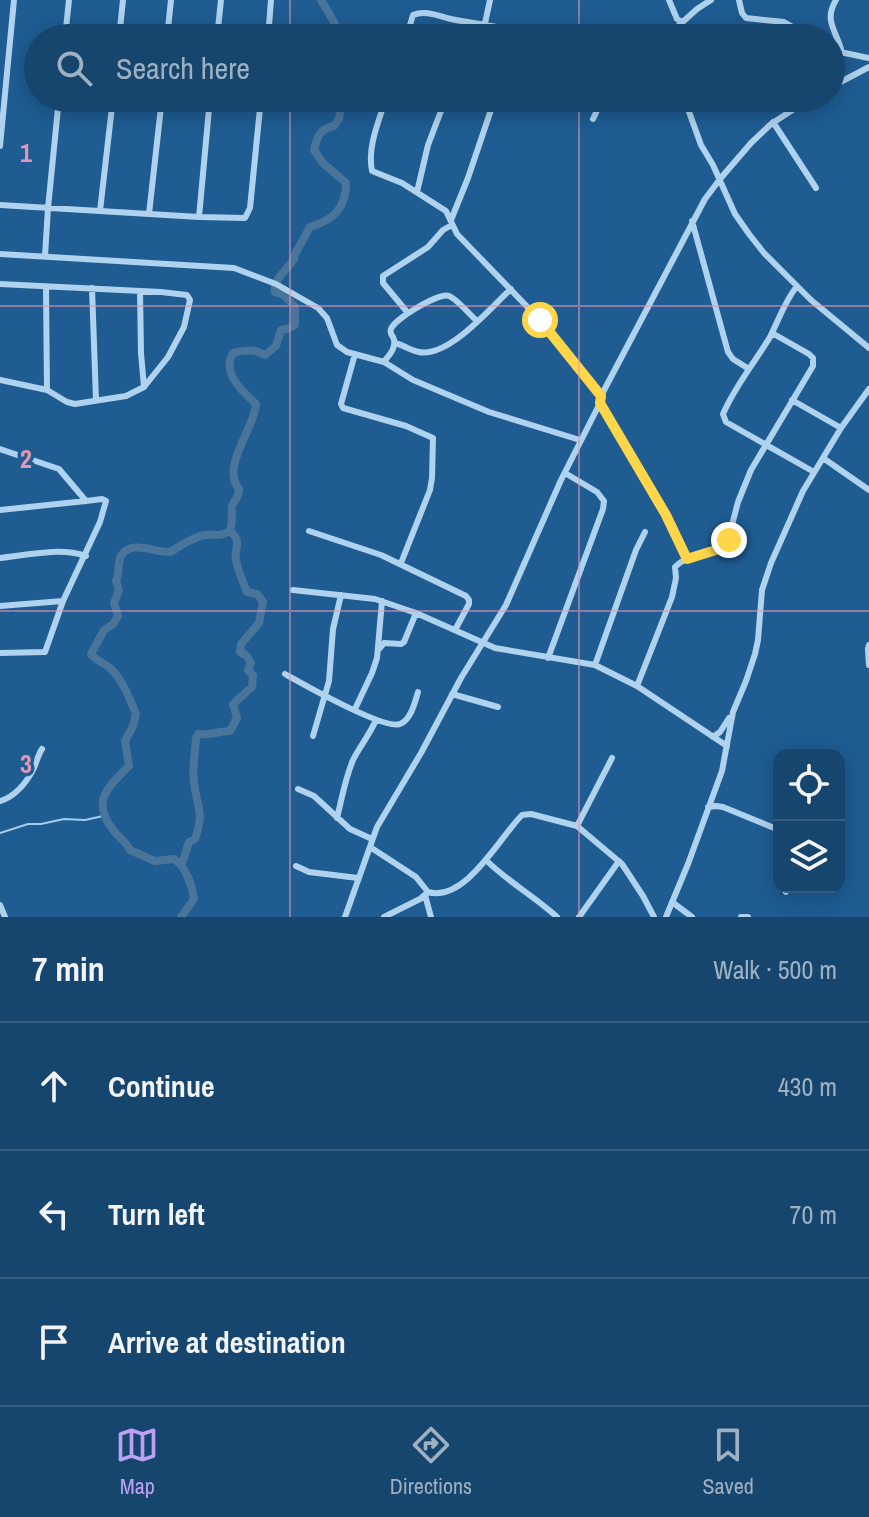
<!DOCTYPE html>
<html lang="en">
<head>
<meta charset="utf-8">
<style>
	:root { --surface:#16456e; --page:#1f4c73; --text:#f1f3f6; --muted:#9eb1c2; --line:#355d81; --accent:#bca0f2 }
	body { margin:0; font-family:"Archivo Narrow",sans-serif; background:var(--page); color:var(--text) }
	.controls { position:absolute; right:24px; bottom:24px; display:grid; overflow:hidden; border-radius:16px; box-shadow:0 4px 20px #0003 }
	.controls button { width:72px; height:72px; display:grid; place-items:center; padding:0; border:0; border-bottom:2px solid var(--line); background:var(--surface); color:var(--text); font:40px sans-serif }
	.stop { position:absolute; width:24px; height:24px; margin:-18px; border:6px solid #ffd54a; border-radius:50%; background:#fff }
	.stop.end { background:#ffd54a; border-color:#fff; box-shadow:0 2px 8px #0008 }
	.list { margin:0; padding:0; list-style:none }
	h2 { display:flex; justify-content:space-between; align-items:center; height:104px; margin:0; padding:0 32px; font-size:34px }
	h2 small { font-size:26px; font-weight:400; color:var(--muted) }
	.list li { display:grid; grid-template-columns:52px 1fr auto; gap:24px; align-items:center; box-sizing:border-box; height:128px; padding:0 32px; border-top:2px solid var(--line) }
	.list b { display:block; font-size:30px; white-space:nowrap }
	.list em { font-size:26px; font-style:normal; color:var(--muted) }
	.icon { flex:none; width:44px; height:44px; fill:none; stroke:currentColor; stroke-width:2; stroke-linecap:round; stroke-linejoin:round }
	.map { position:relative; flex:none; width:869px; height:917px; overflow:hidden }
	.search { position:absolute; background:var(--surface); box-shadow:0 4px 20px #0003; left:24px; right:24px; top:24px; height:88px; display:flex; align-items:center; gap:20px; box-sizing:border-box; padding:0 28px; border-radius:44px; color:var(--muted); font-size:30px }
	.sheet { height:488px; background:var(--surface) }
	nav { display:flex; justify-content:space-around; align-items:center; box-sizing:border-box; height:112px; border-top:2px solid var(--line); background:var(--surface); font-size:22px; color:var(--muted) }
	nav a { display:grid; justify-items:center; gap:4px }
	nav .on { color:var(--accent) }
	.map>svg:first-child { display:block }
</style>
</head>
<body>
<div class="map">
<svg width="869" height="917" viewBox="0 0 869 917">
	<rect width="100%" height="100%" fill="#1e5c92"/>
	<g fill="none" stroke-linecap="round" stroke-linejoin="round">
		<path stroke="#a3cef0" stroke-width="2" d="M0 833 28 824H41L64 819 85 820 103 816"/>
		<path stroke="#4a759b" stroke-width="8" d="M321 0 334 22 339 38
			M182 864 189 842 195 839C205 811 197 809 194 783 192 768 195 753 196 738L198 734C208 736 219 731 230 731L237 718 233 704 252 687 253 675 248 670 251 663 247 656 240 652 241 644 259 623 263 602 257 594 247 592C243 582 238 571 236 560 233 548 244 544 230 531
			M181 917 194 899C192 885 186 867 174 859L155 861 130 850C126 841 120 839 114 831 90 802 108 787 129 766L125 741 133 726 136 714C130 700 123 680 111 669 104 662 97 662 91 654L104 630 113 624 118 616 114 603 119 590 116 581C120 573 117 564 121 556 131 539 155 553 170 552 181 546 192 537 205 535 217 534 219 537 230 531 233 523 231 511 232 506 235 499 239 498 239 489 220 467 255 428 256 404 243 392 221 373 233 353 243 350 256 349 265 355L276 346 281 330 287 329 295 325V307L284 295 275 292C273 279 287 270 294 259V256L310 227C333 220 346 209 346 183L323 163 314 150C317 137 319 129 334 126L339 119 342 98"/>
		<path stroke="#afd2ee" stroke-width="6" d="M669 0 677 19 682 22
			M739 0 742 13 746 18 784 22 812 38
			M485 23 490 0
			M65 38 69 0
			M119 38 123 0
			M167 38 171 0
			M217 38 221 0
			M268 38 271 0
			M406 38 413 15C426 10 438 16 451 19 481 25 503 25 532 38
			M464 38 468 22
			M665 38 697 9 711 0
			M831 49 840 52 869 58
			M831 68 841 49C835 29 824 20 836 0
			M831 87 869 67
			M386 98C379 121 367 147 372 171L402 183 446 211 457 234 540 320 601 396
			M684 98 701 145 713 165 735 214 749 234 764 253 811 300 869 348
			M593 119 603 98
			M773 122 816 188
			M0 146 14 0
			M417 192 428 145 446 98
			M0 205 199 217 245 218 250 208 261 98
			M100 211 113 98
			M149 214 162 98
			M199 217 210 98
			M451 220 468 178 495 98
			M692 221 728 352 733 359 749 369
			M0 254 234 268 276 284 318 308 327 318 337 345 347 352 384 362 413 380 489 412 580 440
			M45 256 48 208 59 98
			M0 284 161 292 187 295 190 300 184 327 168 357 144 387 126 396 75 404 67 402 47 390 0 380
			M797 286C785 301 779 319 770 337 755 362 735 386 723 414L726 422 814 472
			M46 287 47 390
			M92 288 96 400
			M140 291 141 353 144 387
			M408 313 383 283V276L428 247 443 230 452 225
			M395 343C403 345 410 350 419 352 449 358 491 307 511 289
			M355 354 341 404 343 408 406 426 433 438 432 478 430 490 401 563
			M384 362C388 356 396 349 394 340 393 334 389 335 391 329 394 319 440 292 449 296 457 299 470 315 477 321
			M792 400 841 428
			M600 403 666 515 687 559
			M0 449 59 469 86 501
			M823 458 869 490
			M0 510 86 501 102 499 106 501 100 522 63 601 45 652 0 653
			M309 531 381 555 466 596 469 600V604L455 630
			M0 558C27 555 60 547 86 556
			M293 590 375 599 416 613 495 648 595 665 637 686 727 746
			M0 606 63 601
			M869 645 868 649 869 665
			M379 649 384 643 401 644 404 642 416 613
			M548 658 603 509 604 501 597 492 565 473
			M595 665 636 550 645 532
			M285 674C303 684 384 730 400 724 411 720 415 702 418 692
			M637 686 672 597 676 578 675 567C688 553 711 555 727 544L738 502 751 470 813 366V358L809 354 772 333
			M452 694 498 707
			M355 709 372 673 377 658 382 601
			M313 736 329 681 333 629 341 595
			M713 737 720 732 729 718
			M298 789 314 796 350 829 372 839
			M0 801C15 797 27 782 34 768 37 761 38 755 42 749
			M708 807 716 806 723 807 779 830
			M337 818C342 798 345 779 353 760 360 746 370 734 376 720
			M577 826 612 758
			M370 847 416 877 428 892C465 903 500 837 522 815L531 814 577 826 622 864 643 896 654 917
			M486 860C508 882 534 896 557 917
			M296 866 309 872 358 878
			M786 892 788 887
			M425 895 431 917
			M672 902 692 917
			M0 905 5 917
			M345 917 377 827 421 753 461 678 506 605 561 480 600 403 601 396 705 199 720 179 751 143 771 124 811 98
			M384 917 420 899 428 892
			M579 917 619 861
			M666 917 688 864 722 771 733 712 746 681 755 654 758 640 762 590 771 563 803 491 841 428 869 389
			M741 917H748"/>
	</g>
	<g fill="none" stroke-linecap="round" stroke-linejoin="round">
		<path stroke="#ffd54a" stroke-width="10" d="M540 320 601 396 600 403 666 515 687 559 719 549 723 547 729 540"/>
	</g>
	<path fill="none" stroke="#e497b5" stroke-width="2" stroke-opacity="0.55" d="M290 0V38M579 0V38M290 98V917M579 98V917M0 306H869M0 611H869"/>
	<g font-size="26" text-anchor="middle" font-weight="bold" fill="#e497b5" stroke="#1e5c92" stroke-width="7" stroke-linejoin="round" paint-order="stroke">
		<text x="26" y="162">1</text>
		<text x="26" y="468">2</text>
		<text x="26" y="773">3</text>
	</g>
</svg>
<div class="controls">
<button><svg class="icon" aria-label="locate" viewBox="0 0 24 24"><circle cx="12" cy="12" r="6"/><path d="M12 2v4M12 18v4M2 12h4M18 12h4"/></svg></button>
<button><svg class="icon" aria-label="layers" viewBox="0 0 24 24"><path d="M12 4l9 5-9 5-9-5zM3 14l9 5 9-5"/></svg></button>
</div>
<div class="stop" style="left:540px;top:320px"></div>
<div class="stop end" style="left:729px;top:540px"></div>
<div class="search"><svg class="icon" aria-label="search" viewBox="0 0 24 24"><circle cx="10" cy="10" r="6"/><path d="M15 15l6 6"/></svg>Search here</div>
</div>
<section class="sheet">
<h2>7 min<small>Walk · 500 m</small></h2>
<ul class="list">
<li><svg class="icon" aria-label="ahead" viewBox="0 0 24 24"><path d="M12 20V5M6 11l6-6 6 6"/></svg><div><b>Continue</b></div><em>430 m</em></li>
<li><svg class="icon" aria-label="left" viewBox="0 0 24 24"><path d="M17 20v-9H6M10 6l-5 5 5 5"/></svg><div><b>Turn left</b></div><em>70 m</em></li>
<li><svg class="icon" aria-label="arrive" viewBox="0 0 24 24"><path d="M6 21V4h12l-3 4 3 4H6"/></svg><div><b>Arrive at destination</b></div></li>
</ul>
</section>
<nav>
<a class="on"><svg class="icon" aria-label="map" viewBox="0 0 24 24"><path d="M3 6l6-2 6 2 6-2v14l-6 2-6-2-6 2zM9 4v14M15 6v14"/></svg>Map</a>
<a><svg class="icon" aria-label="directions" viewBox="0 0 24 24"><path d="M12 3l9 9-9 9-9-9zM9 14v-3h6M13 9l2 2-2 2"/></svg>Directions</a>
<a><svg class="icon" aria-label="saved" viewBox="0 0 24 24"><path d="M7 4h10v16l-5-4-5 4z"/></svg>Saved</a>
</nav>
</body>
</html>
